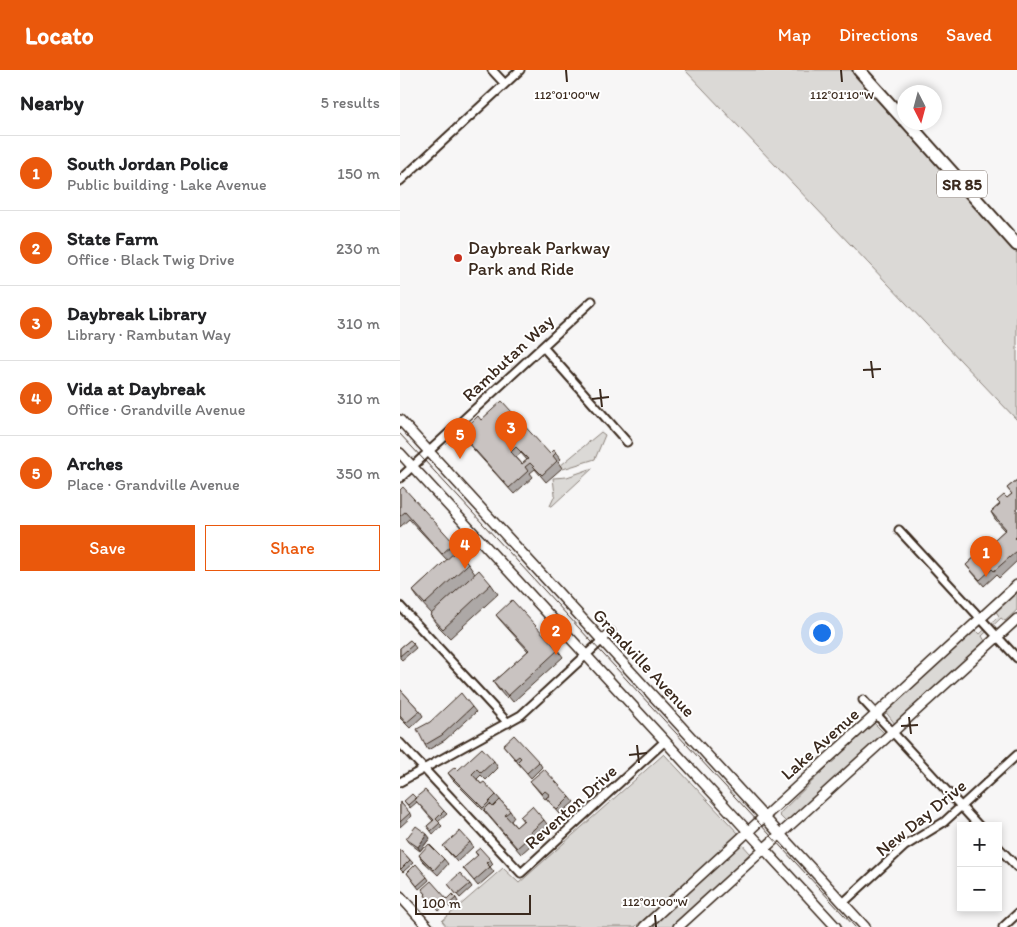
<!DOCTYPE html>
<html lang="en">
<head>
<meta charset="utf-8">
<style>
	:root { --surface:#fff; --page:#f2f2f2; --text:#202124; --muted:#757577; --line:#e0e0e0; --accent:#ea580c }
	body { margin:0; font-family:Itim,sans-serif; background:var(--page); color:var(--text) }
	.controls { position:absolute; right:15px; bottom:15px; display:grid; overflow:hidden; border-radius:0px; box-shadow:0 2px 8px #0003 }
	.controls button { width:45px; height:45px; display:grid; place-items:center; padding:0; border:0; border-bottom:1px solid var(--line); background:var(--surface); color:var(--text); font:25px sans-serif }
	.compass { position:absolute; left:497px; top:15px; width:45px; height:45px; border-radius:50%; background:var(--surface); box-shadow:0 2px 8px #0003; rotate:174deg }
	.scale { position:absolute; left:15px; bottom:12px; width:116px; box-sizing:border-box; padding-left:5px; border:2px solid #3b2a1e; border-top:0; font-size:14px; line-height:18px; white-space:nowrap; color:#3b2a1e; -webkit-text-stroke:4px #fff; paint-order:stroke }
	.you { position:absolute; left:421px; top:562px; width:18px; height:18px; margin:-12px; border:4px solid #fff; border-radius:50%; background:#1a73e8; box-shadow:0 0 0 8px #1a73e833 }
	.badge { display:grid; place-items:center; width:32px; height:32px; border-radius:50%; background:var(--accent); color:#fff; font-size:16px; font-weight:700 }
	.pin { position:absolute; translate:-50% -41px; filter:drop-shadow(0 1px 2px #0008) }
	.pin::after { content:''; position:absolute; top:26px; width:18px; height:15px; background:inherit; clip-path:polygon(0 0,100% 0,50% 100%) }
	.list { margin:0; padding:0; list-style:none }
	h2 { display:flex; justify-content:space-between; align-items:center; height:65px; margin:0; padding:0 20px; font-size:21px }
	h2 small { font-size:16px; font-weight:400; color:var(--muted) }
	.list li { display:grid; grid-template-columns:32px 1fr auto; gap:15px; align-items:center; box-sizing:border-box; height:75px; padding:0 20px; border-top:1px solid var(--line) }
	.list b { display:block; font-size:19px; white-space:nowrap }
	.list p { margin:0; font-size:16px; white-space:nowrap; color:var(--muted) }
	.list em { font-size:16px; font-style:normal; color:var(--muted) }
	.actions { display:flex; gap:10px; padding:15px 20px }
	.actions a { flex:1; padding:11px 0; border:1px solid var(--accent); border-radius:0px; text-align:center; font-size:18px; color:var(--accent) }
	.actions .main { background:var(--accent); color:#fff }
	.map { position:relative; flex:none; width:617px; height:857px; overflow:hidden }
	header { display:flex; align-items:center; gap:30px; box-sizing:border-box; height:70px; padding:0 25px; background:var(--accent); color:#fff }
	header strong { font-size:24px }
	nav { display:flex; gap:28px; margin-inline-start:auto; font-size:18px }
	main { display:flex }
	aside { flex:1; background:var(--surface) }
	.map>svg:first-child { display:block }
</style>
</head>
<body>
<header>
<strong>Locato</strong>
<nav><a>Map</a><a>Directions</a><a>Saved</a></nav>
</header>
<main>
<aside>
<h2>Nearby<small>5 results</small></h2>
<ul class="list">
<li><span class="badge">1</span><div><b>South Jordan Police</b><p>Public building · Lake Avenue</p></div><em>150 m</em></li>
<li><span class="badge">2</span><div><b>State Farm</b><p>Office · Black Twig Drive</p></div><em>230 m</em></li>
<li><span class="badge">3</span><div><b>Daybreak Library</b><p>Library · Rambutan Way</p></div><em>310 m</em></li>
<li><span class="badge">4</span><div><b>Vida at Daybreak</b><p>Office · Grandville Avenue</p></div><em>310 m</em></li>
<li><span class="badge">5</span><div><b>Arches</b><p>Place · Grandville Avenue</p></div><em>350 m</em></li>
</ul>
<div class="actions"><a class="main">Save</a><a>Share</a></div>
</aside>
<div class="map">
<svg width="617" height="857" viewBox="0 0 617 857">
	<rect width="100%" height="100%" fill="#f7f6f6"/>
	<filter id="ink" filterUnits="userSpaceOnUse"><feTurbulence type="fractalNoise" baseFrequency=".02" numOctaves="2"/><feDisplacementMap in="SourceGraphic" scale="10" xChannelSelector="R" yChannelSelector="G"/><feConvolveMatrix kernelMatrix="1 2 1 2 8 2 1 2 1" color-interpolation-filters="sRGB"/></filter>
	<g filter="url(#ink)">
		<path fill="#dbd9d6" stroke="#8b827a" d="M285 0H453L617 181V350Z
			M201 362 205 365 195 389 163 399 160 396Z
			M193 398 152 436H150L155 425 153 408 167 407Z
			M617 521V540L605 551 601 548 582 566 585 571 495 654 485 641 575 559 580 564 599 546 595 540Z
			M473 652 485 664 387 753 379 745 382 741Z
			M264 684 339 764 235 857H47L42 851 103 798 119 813Z
			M342 774 350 783 275 857H250Z"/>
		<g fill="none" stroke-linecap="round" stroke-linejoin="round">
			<defs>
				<path id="minor" d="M92 0 105 14
					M0 111 120 0
					M143 277 227 372
					M0 408 192 231
					M499 460 617 588
					M0 536 108 653
					M463 630 579 756
					M0 673 121 803 264 672
					M0 712 121 645 211 562
					M598 777 617 797
					M443 833 505 776 544 752 617 685
					M603 857 617 844"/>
				<path id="tertiary" d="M0 350 465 857
					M0 383 436 857
					M0 826 28 857
					M244 857 617 515
					M278 857 617 549"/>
				<path id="trunk" d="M459 0 504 50
					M507 52 617 175"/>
			</defs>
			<use href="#minor" stroke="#3b2a1e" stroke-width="11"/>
			<use href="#tertiary" stroke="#3b2a1e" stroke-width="12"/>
			<use href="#trunk" stroke="#3b2a1e" stroke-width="15"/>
			<use href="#minor" stroke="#fff" stroke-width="7"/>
			<use href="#tertiary" stroke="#fff" stroke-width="9"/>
			<use href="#trunk" stroke="#fff" stroke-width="11"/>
			<path stroke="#3b2a1e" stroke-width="1" d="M0 364 455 857"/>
		</g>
		<path fill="#ada8a6" stroke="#3b2a1e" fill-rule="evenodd" d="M81 350 150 384 156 383 161 389 158 392 162 398 146 412 135 399 130 403 133 407 114 424 64 369 60 363ZM121 383 127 390 122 394 116 387Z
			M617 410V491L599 508 596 505 584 516 571 501 566 495 605 460 595 449 591 442 600 434 597 431 607 428 612 424 607 418Z
			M0 420 54 473 59 479 56 481 68 494 75 504 32 544 20 531 13 521 47 490 9 449 0 457Z
			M91 514 98 524 50 568 37 555 30 545Z
			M96 545 158 580 163 587 113 632 108 626 106 628 98 619 93 612 128 581 101 551Z
			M10 570 16 578 2 590 0 588V578Z
			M0 619 20 641 23 646 10 658 0 648Z
			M72 637 76 642 45 670 28 680 25 675Z
			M103 675 139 692 142 697 131 708Z
			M94 691 98 698 86 710 81 705 77 709 81 714 96 725 110 741 114 747 111 751 116 757 123 751 120 747 144 750 149 757 130 773 131 775 121 784 85 742 53 710 48 703Z
			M130 711 170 727 174 732 160 744 146 728 149 726 145 729Z
			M16 728 44 741 47 744 38 752 42 756 33 764 27 756 33 751 17 732 10 738 4 731Z
			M0 732 12 746 0 757Z
			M30 768 20 781 8 772 6 769Z
			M70 772 73 777 57 792 43 776Z
			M0 779 13 793 3 802 0 799Z
			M75 782 90 789 93 794 90 797 94 802 78 816 63 798 78 786Z
			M19 785 44 789 48 794 38 805 22 790Z
			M7 803 27 807 29 810 19 819Z
			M48 814H70L72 817 60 828Z
			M22 819 47 829 56 828 58 832 51 839 47 834 39 841 27 828 25 825 26 824Z"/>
		<path fill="#8d8887" stroke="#3b2a1e" d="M27 764 30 768 20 781 18 777Z"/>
		<path fill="#c9c3c1" stroke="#3b2a1e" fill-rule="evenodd" d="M102 331 150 384 154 380 156 383 153 386 157 391 142 405 130 393 125 397 128 401 109 418 60 363 78 346 81 350ZM116 377 128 389 122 394 111 382Z
			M617 410V466L615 468 617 470V481L594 501 592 499 580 510 566 495 606 459 591 442 600 434 597 431 604 425 607 428 612 424 607 418Z
			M3 417 54 473 42 484 5 442 0 446V420Z
			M56 481 68 494 25 534 13 521Z
			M79 500 91 514 43 559 30 545Z
			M112 530 158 580 108 626 103 620 101 621 93 612 129 580 96 545Z
			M10 570 14 574 0 586V578Z
			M0 619 20 641 6 653 0 646Z
			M61 623 72 637 42 665 25 675 17 659 30 652Z
			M114 665 139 692 127 703 117 692 121 688 119 686 115 689 103 675Z
			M82 678 94 691 81 703 77 699 72 704 81 714 84 712 96 725 83 738 48 703 55 697 58 700Z
			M144 699 170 727 157 740 146 728 150 725 145 721 142 724 130 711Z
			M25 720 44 741 36 749 40 753 31 761 27 756 34 750 14 729Z
			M12 724 16 728 8 735 4 731Z
			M100 730 110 741 105 745 116 757 124 750 120 747 132 736 144 750 125 767 127 769 117 778 84 740 90 734 93 737Z
			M0 732 10 743 0 752Z
			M16 756 27 764 18 777 6 769Z
			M60 761 70 772 54 787 43 776Z
			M29 774 44 789 34 800 19 785Z
			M80 778 90 789 86 793 90 797 74 811 63 798 78 785 75 782Z
			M0 779 10 790 1 799 0 798Z
			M16 794 27 807 17 816 7 803Z
			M60 803 70 814 57 825 48 814Z
			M31 811 47 829 52 824 56 828 48 835 44 831 36 838 25 825 26 824 22 819Z"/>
	</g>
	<path fill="none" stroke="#3b2a1e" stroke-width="2" d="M166 0 167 12M441 0 442 12M471 291 473 308M463 300 481 299M200 319 202 337M192 329 209 327M509 647 511 664M501 656 518 655M237 675 239 693M229 685 247 683M255 845 256 857"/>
	<circle fill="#c8321e" stroke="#fff" stroke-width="2" cx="58" cy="188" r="5"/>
	<g text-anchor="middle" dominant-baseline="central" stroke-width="4" stroke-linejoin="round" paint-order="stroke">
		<rect fill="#fff" stroke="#766a62" stroke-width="1" x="537" y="100.5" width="50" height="27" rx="4"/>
		<g font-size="16" font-weight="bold" fill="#3b2a1e">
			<text x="562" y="114">SR 85</text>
		</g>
		<g font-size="18" fill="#3b2a1e" stroke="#fff" text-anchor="start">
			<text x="68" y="178">Daybreak Parkway<tspan x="68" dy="21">Park and Ride</tspan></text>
		</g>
		<g font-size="18" fill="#3b2a1e" stroke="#fff">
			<text transform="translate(108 288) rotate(-43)">Rambutan Way</text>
			<text transform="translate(244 593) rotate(47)">Grandville Avenue</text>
			<text transform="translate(420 674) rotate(-42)">Lake Avenue</text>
			<text transform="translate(171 737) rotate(-42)">Reventon Drive</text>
			<text transform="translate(521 748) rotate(-39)">New Day Drive</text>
		</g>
	</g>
	<g font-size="12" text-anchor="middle" fill="#3b2a1e" stroke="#fff" stroke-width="4" stroke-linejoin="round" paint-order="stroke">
		<text x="167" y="29">112°01'00"W</text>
		<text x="442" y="29">112°01'10"W</text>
		<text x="255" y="836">112°01'00"W</text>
	</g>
</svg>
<div class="controls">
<button>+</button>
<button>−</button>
</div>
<svg class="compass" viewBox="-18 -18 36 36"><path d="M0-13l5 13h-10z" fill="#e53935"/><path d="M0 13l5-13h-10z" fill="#757577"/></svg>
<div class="scale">100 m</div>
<div class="you"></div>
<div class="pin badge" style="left:586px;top:507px">1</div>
<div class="pin badge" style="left:156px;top:585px">2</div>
<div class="pin badge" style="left:111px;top:382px">3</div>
<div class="pin badge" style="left:65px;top:499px">4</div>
<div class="pin badge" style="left:60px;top:389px">5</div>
</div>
</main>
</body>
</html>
